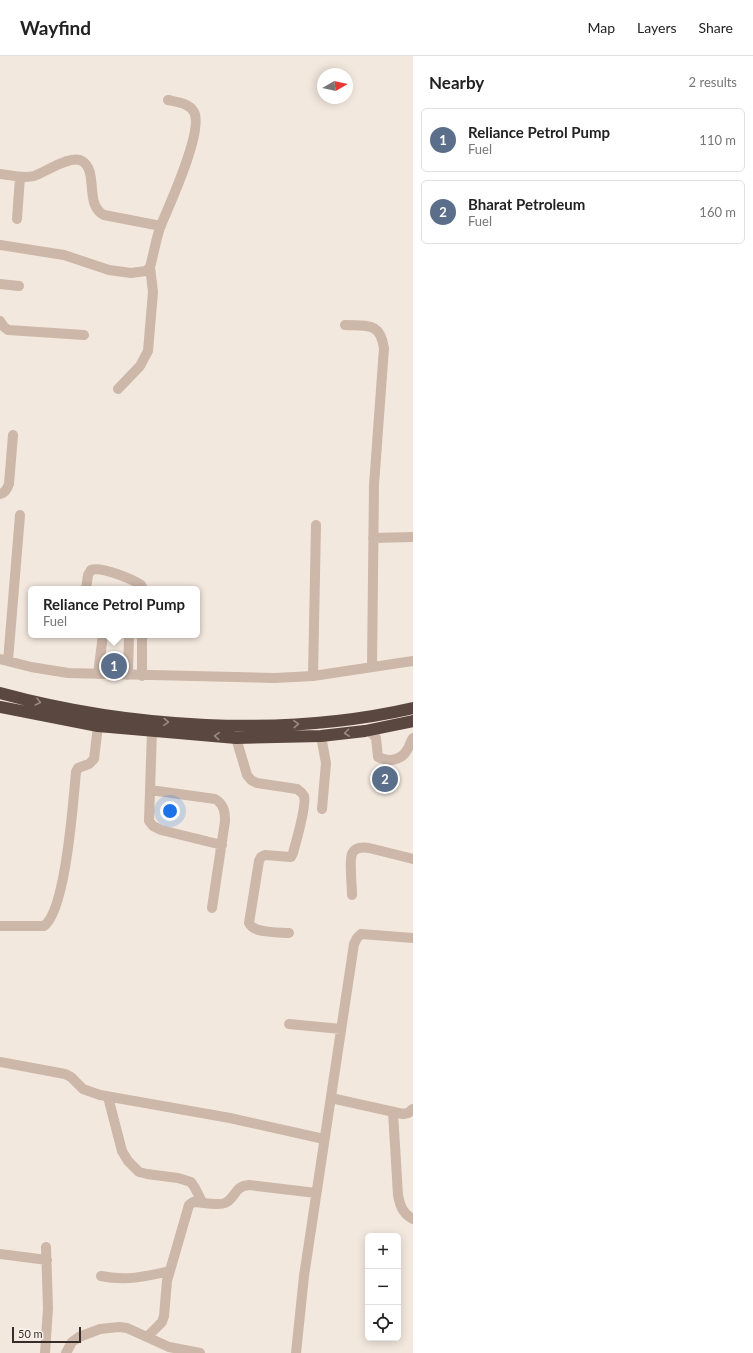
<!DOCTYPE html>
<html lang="en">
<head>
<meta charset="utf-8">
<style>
	:root { --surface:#fff; --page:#f2f2f2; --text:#222; --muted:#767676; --line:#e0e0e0; --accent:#1e5a5b }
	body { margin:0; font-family:Lato,sans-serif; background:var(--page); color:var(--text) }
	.controls { position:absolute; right:12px; bottom:12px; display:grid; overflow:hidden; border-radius:6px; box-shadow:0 2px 10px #0003 }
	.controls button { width:36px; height:36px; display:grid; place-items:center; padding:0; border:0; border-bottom:1px solid var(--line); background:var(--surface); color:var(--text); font:20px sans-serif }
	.compass { position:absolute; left:317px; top:12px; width:36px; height:36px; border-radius:50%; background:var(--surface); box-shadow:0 2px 10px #0003; rotate:81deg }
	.scale { position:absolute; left:12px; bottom:10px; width:69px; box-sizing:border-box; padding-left:4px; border:2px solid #392d29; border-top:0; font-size:11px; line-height:14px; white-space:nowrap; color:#392d29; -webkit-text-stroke:3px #faf2ea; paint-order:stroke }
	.you { position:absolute; left:170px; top:755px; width:14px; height:14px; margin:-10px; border:3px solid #fff; border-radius:50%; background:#1a73e8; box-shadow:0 0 0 6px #1a73e833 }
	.badge { display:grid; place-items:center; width:26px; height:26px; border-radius:50%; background:var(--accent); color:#fff; font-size:13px; font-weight:700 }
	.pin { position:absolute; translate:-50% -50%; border:2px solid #fff; box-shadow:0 1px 4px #0006 }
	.popup { position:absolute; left:28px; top:530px; width:172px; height:52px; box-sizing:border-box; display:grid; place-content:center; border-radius:6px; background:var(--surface); filter:drop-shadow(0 1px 3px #0005); font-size:13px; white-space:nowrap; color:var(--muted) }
	.popup b { font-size:15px; color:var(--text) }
	.popup::after { content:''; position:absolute; left:50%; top:100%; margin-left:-8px; border:8px solid transparent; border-top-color:var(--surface) }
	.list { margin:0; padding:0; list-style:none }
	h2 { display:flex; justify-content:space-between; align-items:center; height:52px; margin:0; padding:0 16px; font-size:17px }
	h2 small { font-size:13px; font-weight:400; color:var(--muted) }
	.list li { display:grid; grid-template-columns:26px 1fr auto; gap:12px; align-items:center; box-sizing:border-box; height:64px; margin:0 8px 8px; padding:0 8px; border:1px solid var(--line); border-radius:6px }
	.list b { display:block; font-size:15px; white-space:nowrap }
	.list p { margin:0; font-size:13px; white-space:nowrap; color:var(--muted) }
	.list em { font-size:13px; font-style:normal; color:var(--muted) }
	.icon { flex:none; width:22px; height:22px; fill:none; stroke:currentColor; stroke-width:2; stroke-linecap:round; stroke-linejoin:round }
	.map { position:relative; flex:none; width:413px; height:1297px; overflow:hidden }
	header { display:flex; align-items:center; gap:24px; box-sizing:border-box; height:56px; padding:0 20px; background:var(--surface); border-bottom:1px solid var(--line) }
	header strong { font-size:19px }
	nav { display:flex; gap:22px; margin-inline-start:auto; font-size:14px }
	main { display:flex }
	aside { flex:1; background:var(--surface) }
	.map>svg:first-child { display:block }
</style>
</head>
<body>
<header>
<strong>Wayfind</strong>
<nav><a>Map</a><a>Layers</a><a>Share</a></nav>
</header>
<main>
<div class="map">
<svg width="413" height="1297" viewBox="0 0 413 1297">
	<rect width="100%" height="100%" fill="#f3e8de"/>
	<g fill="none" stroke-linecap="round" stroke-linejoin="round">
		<path stroke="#ccb7a9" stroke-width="10" d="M0 118C11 119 23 123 34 120 46 116 71 98 82 105 99 115 84 149 104 159L161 170
			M17 163 20 121
			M0 189 64 199 109 214 131 217 146 215 150 211C154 197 156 182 161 169 169 150 204 74 194 56 189 47 177 46 168 44
			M0 228 19 230
			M0 265 4 271 8 274 84 279
			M345 269C368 270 380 266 384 292L374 429 372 611
			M118 333 140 310 148 295 153 236 150 211
			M0 438C5 437 7 433 9 428L13 379
			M373 482 413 481
			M86 533 88 519 91 514C101 510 132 523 141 529L143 533
			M0 603 31 611 68 617 275 622 313 620 413 605
			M8 605 20 459
			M98 618 103 579
			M128 619 129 579
			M142 620V579
			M313 620 316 469
			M369 674 376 682 378 701C388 706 401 705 407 694 410 690 410 686 413 682
			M152 675 149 765 153 770 161 774 222 789
			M321 680 326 707 322 753
			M236 682 247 719 251 724 257 727 297 733C300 735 302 736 304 740 307 749 296 786 293 797L291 801 265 799 261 801 259 805 249 867C254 878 279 876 289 877
			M150 734 215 743C224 748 225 756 225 765L212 852
			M352 839C352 831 351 823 351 816 350 800 350 789 369 792L413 803
			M0 870H44C66 854 73 746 76 716L78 712 89 708 94 703 98 670
			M289 968 341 973
			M0 1006 65 1018 71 1021 83 1033 100 1039 230 1062 324 1083
			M108 1041 122 1095 128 1105 139 1116 147 1118 178 1122 191 1126 195 1132 202 1146
			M331 1042 403 1058 408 1057 413 1053
			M393 1056 398 1139C400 1150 403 1158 413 1163
			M0 1198 47 1204
			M101 1220C124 1225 146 1221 169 1215
			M147 1281 162 1266 164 1260 167 1225 189 1149 193 1146C201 1146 218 1150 225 1147 236 1142 234 1130 249 1129L316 1137
			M45 1297 48 1252 46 1191
			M66 1297 72 1286 79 1281 100 1273 119 1271 127 1272 169 1291 200 1297
			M296 1297 304 1220 354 888 357 882 361 878 413 882"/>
		<path stroke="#5a4740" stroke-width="12" d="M0 637C129 672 282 682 413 652
			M0 651 98 670 236 682 321 680 365 675 413 665"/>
	</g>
	<defs><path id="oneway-chevron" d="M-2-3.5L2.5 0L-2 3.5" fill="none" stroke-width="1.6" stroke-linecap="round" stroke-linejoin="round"/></defs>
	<g stroke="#9a8b84">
		<use href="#oneway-chevron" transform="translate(38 646) rotate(14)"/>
		<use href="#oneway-chevron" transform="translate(166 666) rotate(3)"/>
		<use href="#oneway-chevron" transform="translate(296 668) rotate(-2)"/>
		<use href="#oneway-chevron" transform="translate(347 677) rotate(173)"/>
		<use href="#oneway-chevron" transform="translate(217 680) rotate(-176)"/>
	</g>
</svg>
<div class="controls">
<button>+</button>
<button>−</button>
<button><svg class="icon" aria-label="locate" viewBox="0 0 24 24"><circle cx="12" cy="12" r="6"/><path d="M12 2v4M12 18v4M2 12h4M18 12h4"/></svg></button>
</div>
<svg class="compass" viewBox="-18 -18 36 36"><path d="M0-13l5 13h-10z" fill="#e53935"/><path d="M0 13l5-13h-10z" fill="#767676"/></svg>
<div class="scale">50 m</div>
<div class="you"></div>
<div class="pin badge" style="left:114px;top:610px;background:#5c6f8a">1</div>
<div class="popup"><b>Reliance Petrol Pump</b>Fuel</div>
<div class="pin badge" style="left:385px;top:723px;background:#5c6f8a">2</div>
</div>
<aside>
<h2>Nearby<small>2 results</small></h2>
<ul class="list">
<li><span class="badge" style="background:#5c6f8a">1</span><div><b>Reliance Petrol Pump</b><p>Fuel</p></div><em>110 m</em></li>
<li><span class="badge" style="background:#5c6f8a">2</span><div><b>Bharat Petroleum</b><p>Fuel</p></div><em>160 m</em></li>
</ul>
</aside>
</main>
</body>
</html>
